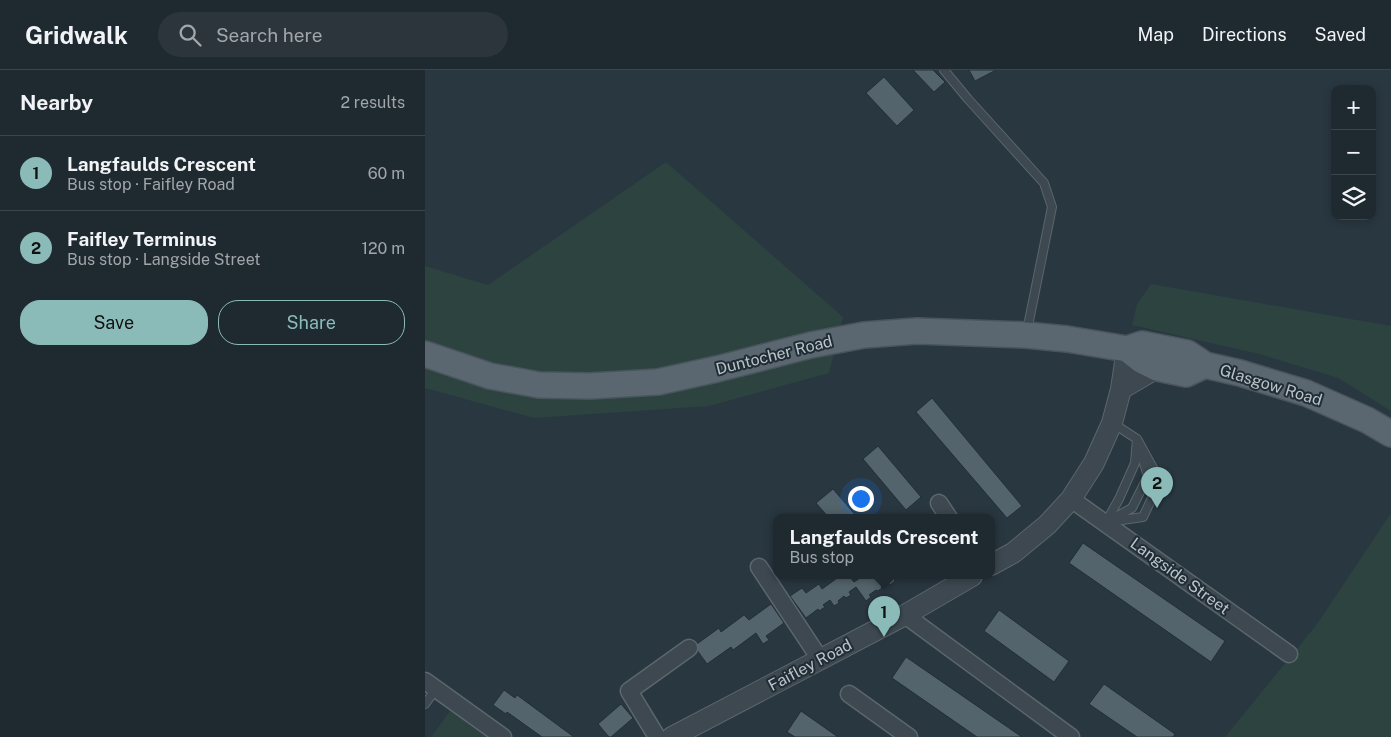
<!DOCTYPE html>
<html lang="en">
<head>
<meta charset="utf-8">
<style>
	:root { --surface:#1f2930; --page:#2c353c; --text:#f1f3f6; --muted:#a1a6ab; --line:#3c454c; --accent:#8bbbb9 }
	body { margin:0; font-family:"Public Sans",sans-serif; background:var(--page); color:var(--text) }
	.controls { position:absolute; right:15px; top:15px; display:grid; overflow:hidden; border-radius:10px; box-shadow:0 2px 8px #0003 }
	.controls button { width:45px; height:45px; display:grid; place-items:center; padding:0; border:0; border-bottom:1px solid var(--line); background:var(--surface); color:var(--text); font:25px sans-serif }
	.you { position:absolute; left:435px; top:428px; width:18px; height:18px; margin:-12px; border:4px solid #fff; border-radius:50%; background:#1a73e8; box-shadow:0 0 0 8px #1a73e833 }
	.badge { display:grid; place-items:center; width:32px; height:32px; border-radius:50%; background:var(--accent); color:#111; font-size:16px; font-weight:700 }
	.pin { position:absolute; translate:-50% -41px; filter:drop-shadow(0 1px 2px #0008) }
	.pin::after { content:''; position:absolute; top:26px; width:18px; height:15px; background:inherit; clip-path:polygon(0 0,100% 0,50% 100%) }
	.popup { position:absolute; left:348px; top:444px; width:222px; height:65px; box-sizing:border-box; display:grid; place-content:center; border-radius:10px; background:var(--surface); filter:drop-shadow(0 1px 4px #0005); font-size:16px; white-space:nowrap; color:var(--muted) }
	.popup b { font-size:19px; color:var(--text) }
	.popup::after { content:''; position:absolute; left:50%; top:100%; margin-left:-10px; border:10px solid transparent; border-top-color:var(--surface) }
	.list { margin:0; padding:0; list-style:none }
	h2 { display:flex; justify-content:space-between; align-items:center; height:65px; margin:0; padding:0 20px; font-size:21px }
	h2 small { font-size:16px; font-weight:400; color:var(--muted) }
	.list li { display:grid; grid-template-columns:32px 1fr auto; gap:15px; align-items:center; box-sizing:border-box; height:75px; padding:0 20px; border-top:1px solid var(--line) }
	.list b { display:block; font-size:19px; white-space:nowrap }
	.list p { margin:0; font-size:16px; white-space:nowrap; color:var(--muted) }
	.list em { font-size:16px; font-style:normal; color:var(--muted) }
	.actions { display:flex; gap:10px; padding:15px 20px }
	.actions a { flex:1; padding:11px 0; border:1px solid var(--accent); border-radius:20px; text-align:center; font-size:18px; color:var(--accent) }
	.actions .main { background:var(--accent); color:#111 }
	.icon { flex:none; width:28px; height:28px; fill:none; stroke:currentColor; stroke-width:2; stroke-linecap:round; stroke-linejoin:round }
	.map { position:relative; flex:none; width:966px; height:667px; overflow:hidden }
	header { display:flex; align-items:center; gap:30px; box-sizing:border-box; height:70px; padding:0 25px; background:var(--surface); border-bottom:1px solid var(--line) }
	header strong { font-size:24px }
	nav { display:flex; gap:28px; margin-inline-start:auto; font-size:18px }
	.search { width:350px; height:45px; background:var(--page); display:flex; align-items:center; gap:12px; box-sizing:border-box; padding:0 18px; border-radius:28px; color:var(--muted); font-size:19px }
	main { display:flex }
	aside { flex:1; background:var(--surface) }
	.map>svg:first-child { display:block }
</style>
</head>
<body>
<header>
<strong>Gridwalk</strong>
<div class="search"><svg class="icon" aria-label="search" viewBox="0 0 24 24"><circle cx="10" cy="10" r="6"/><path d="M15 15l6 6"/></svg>Search here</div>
<nav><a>Map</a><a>Directions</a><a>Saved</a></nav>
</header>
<main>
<aside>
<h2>Nearby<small>2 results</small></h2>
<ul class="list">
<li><span class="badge">1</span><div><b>Langfaulds Crescent</b><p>Bus stop · Faifley Road</p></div><em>60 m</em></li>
<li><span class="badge">2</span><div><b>Faifley Terminus</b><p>Bus stop · Langside Street</p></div><em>120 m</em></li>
</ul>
<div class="actions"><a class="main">Save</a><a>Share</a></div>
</aside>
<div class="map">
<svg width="966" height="667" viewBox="0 0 966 667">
	<rect width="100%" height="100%" fill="#293740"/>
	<path fill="#2c4340" d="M241 92 418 247 404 303 284 336 109 348 0 318V196L63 215Z
		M726 214 966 256V341L913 308 834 284 707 255 712 234Z
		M966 443V667H800L892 554Z
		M27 638 64 664 62 667H9L7 666Z"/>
	<path fill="#54646c" stroke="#232f37" d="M488 0H508L520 12 509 22Z
		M544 0H571L550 11Z
		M459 7 489 40 472 56 441 23Z
		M507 328 597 436 582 448 491 342Z
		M453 376 496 427 481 440 438 389Z
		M408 419 433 448H404L391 433Z
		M658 473 800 571 786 592 644 493Z
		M415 506H424L429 512 438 506H473L469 509 470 511 465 515 462 511 456 516 457 518 453 521 451 520 444 525 446 527 441 531 431 517 424 522 426 525 421 528 419 526 413 531 414 533 409 536 405 530 398 535 400 537 394 541 393 539 381 548 365 526 377 518 381 523 394 514 397 519Z
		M346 534 359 553 341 566 344 570 338 574 331 563 308 580 306 577 282 594 269 576 294 558 296 562 319 545 324 550Z
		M574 540 644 591 629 612 559 561Z
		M481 587 597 667H552L467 608Z
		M679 614 750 664 748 667H712L664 634Z
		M79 620 90 628 92 625 149 667H117L82 642 81 644 68 635Z
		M196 634 208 648 186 667H184L173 654Z
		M376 641 413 667H370L362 662Z"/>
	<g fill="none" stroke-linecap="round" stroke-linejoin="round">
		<defs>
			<path id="service" d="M519 0 543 29 619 113 627 137 602 261
				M685 450 707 438 723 406 716 384
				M681 452 694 429 710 393 712 369
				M683 452 718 447 735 411 712 369 689 354
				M0 634 11 619"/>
			<path id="minor" d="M646 429 864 584
				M514 433 524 448
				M334 497 395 589
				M480 545 646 667
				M0 611 78 667
				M424 624 484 667
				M232 667 204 621 264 578"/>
			<path id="tertiary" d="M696 319 732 298
				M566 495 588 483 622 455 646 429 669 393 687 353 696 319 702 279
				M247 667 480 545 547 506"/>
			<path id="primary" d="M702 279 717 274 762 283 780 295 815 303 881 323 942 350 966 364
				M0 284 65 306 114 315 165 316 233 312 292 299 386 275 439 265 492 261 601 265 642 269 702 279 716 290 732 298 761 304 780 295"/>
		</defs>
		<use href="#service" stroke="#5b666d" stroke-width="10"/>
		<use href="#minor" stroke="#5b666d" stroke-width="19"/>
		<use href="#tertiary" stroke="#5b666d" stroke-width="22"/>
		<use href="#primary" stroke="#4a545c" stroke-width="28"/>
		<use href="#service" stroke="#3d4850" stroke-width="8"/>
		<use href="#minor" stroke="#3d4850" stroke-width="16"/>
		<use href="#tertiary" stroke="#3d4850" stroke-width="20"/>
		<use href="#primary" stroke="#5b6770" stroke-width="25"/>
	</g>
	<g text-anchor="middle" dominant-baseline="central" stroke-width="4" stroke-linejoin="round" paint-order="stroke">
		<g font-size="16" fill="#bac3ca" stroke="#212d35">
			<text transform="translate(349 285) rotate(-14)">Duntocher Road</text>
			<text transform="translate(846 315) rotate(17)">Glasgow Road</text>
			<text transform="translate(755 506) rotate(36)">Langside Street</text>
			<text transform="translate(385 595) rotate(-28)">Faifley Road</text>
		</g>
	</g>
</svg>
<div class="controls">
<button>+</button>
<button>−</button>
<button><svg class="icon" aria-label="layers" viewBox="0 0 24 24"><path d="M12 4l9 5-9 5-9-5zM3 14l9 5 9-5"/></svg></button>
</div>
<div class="you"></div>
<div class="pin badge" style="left:459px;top:567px">1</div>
<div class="popup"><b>Langfaulds Crescent</b>Bus stop</div>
<div class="pin badge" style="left:732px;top:438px">2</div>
</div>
</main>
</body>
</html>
